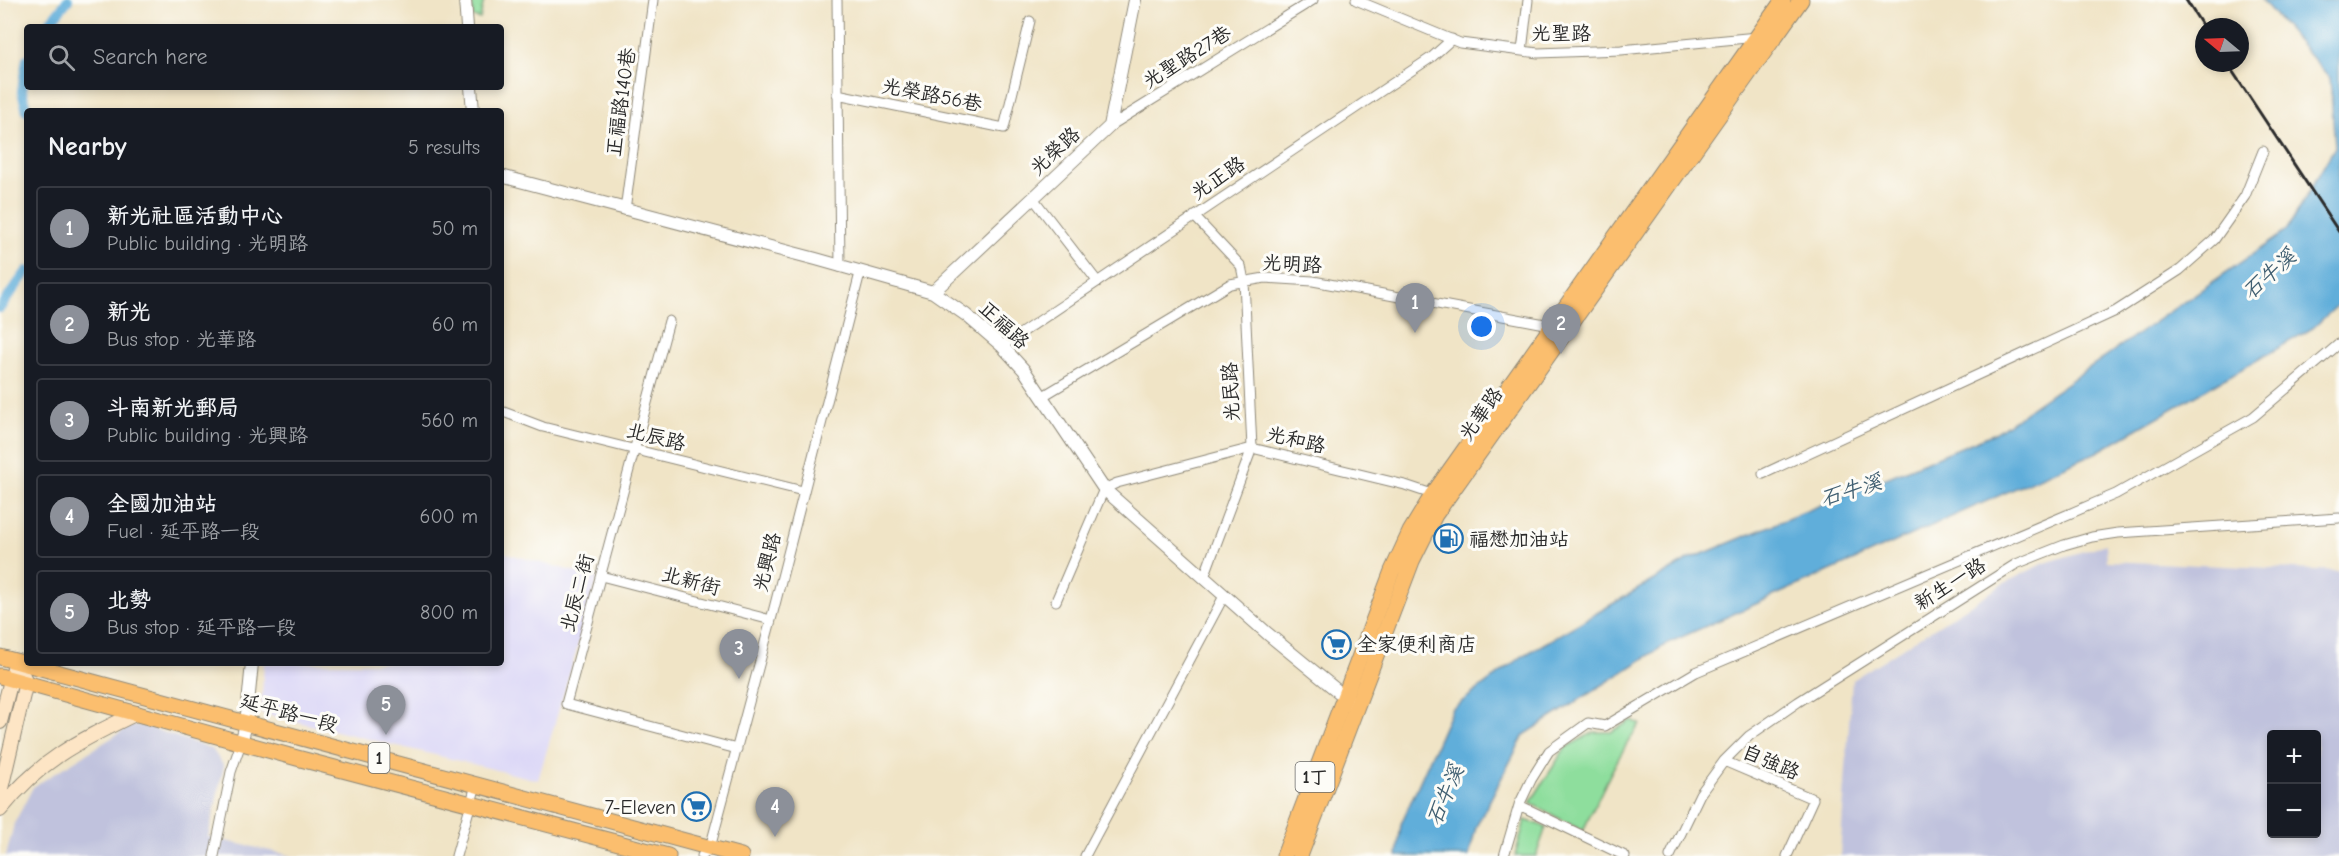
<!DOCTYPE html>
<html lang="en">
<head>
<meta charset="utf-8">
<style>
	:root { --surface:#171b24; --page:#242831; --text:#f1f3f6; --muted:#9ea1a6; --line:#363941; --accent:#8c9099 }
	body { margin:0; font-family:"Comic Neue","LXGW WenKai TC",sans-serif; background:var(--page); color:var(--text) }
	.controls { position:absolute; right:18px; bottom:18px; display:grid; overflow:hidden; border-radius:6px; box-shadow:0 3px 9px #0003 }
	.controls button { width:54px; height:54px; display:grid; place-items:center; padding:0; border:0; border-bottom:2px solid var(--line); background:var(--surface); color:var(--text); font:30px sans-serif }
	.compass { position:absolute; left:2195px; top:18px; width:54px; height:54px; border-radius:50%; background:var(--surface); box-shadow:0 3px 9px #0003; rotate:289deg }
	.you { position:absolute; left:1482px; top:327px; width:21px; height:21px; margin:-15px; border:4px solid #fff; border-radius:50%; background:#1a73e8; box-shadow:0 0 0 9px #1a73e833 }
	.badge { display:grid; place-items:center; width:39px; height:39px; border-radius:50%; background:var(--accent); color:#fff; font-size:20px; font-weight:700 }
	.pin { position:absolute; translate:-50% -50px; filter:drop-shadow(0 2px 3px #0008) }
	.pin::after { content:''; position:absolute; top:32px; width:21px; height:18px; background:inherit; clip-path:polygon(0 0,100% 0,50% 100%) }
	.list { margin:0; padding:0; list-style:none }
	h2 { display:flex; justify-content:space-between; align-items:center; height:78px; margin:0; padding:0 24px; font-size:26px }
	h2 small { font-size:20px; font-weight:400; color:var(--muted) }
	.list li { display:grid; grid-template-columns:39px 1fr auto; gap:18px; align-items:center; box-sizing:border-box; height:84px; margin:0 12px 12px; padding:0 12px; border:2px solid var(--line); border-radius:6px }
	.list b { display:block; font-size:22px; white-space:nowrap }
	.list p { margin:0; font-size:20px; white-space:nowrap; color:var(--muted) }
	.list em { font-size:20px; font-style:normal; color:var(--muted) }
	.icon { flex:none; width:33px; height:33px; fill:none; stroke:currentColor; stroke-width:2; stroke-linecap:round; stroke-linejoin:round }
	.map { position:relative; flex:none; width:2339px; height:856px; overflow:hidden }
	.search { position:absolute; background:var(--surface); box-shadow:0 3px 9px #0003; left:24px; top:24px; width:480px; height:66px; display:flex; align-items:center; gap:15px; box-sizing:border-box; padding:0 21px; border-radius:6px; color:var(--muted); font-size:22px }
	.panel { position:absolute; background:var(--surface); box-shadow:0 3px 9px #0003; left:24px; top:108px; width:480px; height:558px; border-radius:6px }
	.map>svg:first-child { display:block }
</style>
</head>
<body>
<div class="map">
<svg width="2339" height="856" viewBox="0 0 2339 856">
	<rect width="100%" height="100%" fill="#fdfcf7"/>
	<filter id="ink" filterUnits="userSpaceOnUse"><feTurbulence type="fractalNoise" baseFrequency=".0167" numOctaves="2"/><feDisplacementMap in="SourceGraphic" scale="12" xChannelSelector="R" yChannelSelector="G"/><feConvolveMatrix kernelMatrix="1 2 1 2 8 2 1 2 1" color-interpolation-filters="sRGB"/></filter>
	<filter id="wash" filterUnits="userSpaceOnUse"><feTurbulence type="fractalNoise" baseFrequency=".008" numOctaves="4" result="noise"/><feDisplacementMap in="SourceGraphic" scale="24" xChannelSelector="R" yChannelSelector="G"/><feGaussianBlur stdDeviation="1.35" result="paint"/><feColorMatrix in="noise" values="0 0 0 0 0 0 0 0 0 0 0 0 0 0 0 0 0 1.4 0 .05"/><feComposite in="paint" operator="in"/></filter>
	<g filter="url(#wash)">
		<rect width="100%" height="100%" fill="#f0e4c6"/>
		<path fill="#dad6f7" d="M501 552 598 578 538 780 261 713 264 663H501Z"/>
		<path fill="#c0c2dd" fill-rule="evenodd" d="M2106 544 2107 561 2339 571V856H1840L1852 680 2005 583 2042 564ZM2272 734H2316V834H2272Z
			M142 725 212 749 224 766 208 837 293 856H6L14 824 33 787 129 727Z"/>
		<path fill="#8ede9d" stroke="#5c8464" stroke-width="1.5" d="M472 0H484L480 19 473 17Z
			M1632 720 1640 724C1617 756 1600 795 1583 831L1530 803 1565 748 1594 732H1611Z
			M1525 820 1546 827 1536 856H1515Z"/>
		<path fill="#60aeda" stroke="#466c82" stroke-width="1.5" d="M2262 0H2339V304L2313 328 2097 452 1668 643 1524 735 1476 827 1469 856H1397L1401 824 1452 709 1523 656 1688 560 1995 433 2286 231 2335 147 2330 78Z"/>
		<g fill="none" stroke-linecap="round" stroke-linejoin="round">
			<path stroke="#60aeda" stroke-width="10" d="M46 27 68 0
				M27 59 22 91 27 111
				M0 308 27 271"/>
		</g>
	</g>
	<g filter="url(#ink)">
		<g fill="none" stroke-linecap="round" stroke-linejoin="round">
			<defs>
				<path id="minor" d="M837 0 840 267
					M1356 0 1460 43 1538 53 1621 50 1757 37
					M1522 51 1528 0
					M837 94 1004 128 1030 21
					M1110 126 1313 0
					M1033 198 1097 281
					M625 210 653 0
					M1194 216 1241 266 1244 281 1252 448 1204 577
					M669 321 566 704 737 749
					M1002 346 1399 79 1432 57 1452 39
					M1043 396 1230 284 1265 278 1313 281 1556 326
					M501 411 543 427 803 491
					M1763 474 2116 311 2180 270 2214 240 2245 196 2263 151
					M601 576 771 620
					M1056 601 1104 489 1117 483 1252 448 1405 485 1435 495
					M1724 761 1813 799 1787 856
					M1519 805 1625 856
					M214 856 231 772 241 743
					M456 856 476 785
					M702 856 710 848 771 620 860 273
					M1085 856 1224 596
					M1504 856 1519 805 1531 780 1549 751 1588 723 1605 726 1696 672 2116 494 2253 417 2339 344
					M1670 856 1700 794 1724 761 1749 736 1798 702 2016 564 2064 545 2092 537 2118 533 2339 518"/>
				<path id="tertiary" d="M465 0 467 27
					M471 87 473 111
					M501 176 816 259 933 292 966 315 1002 346 1024 370 1104 489 1268 634 1351 702
					M933 292 1110 126 1135 0
					M241 743 246 724 252 663"/>
				<path id="secondary" d="M0 722 14 669
					M0 793 26 682 16 661
					M0 810C42 758 79 741 137 713"/>
				<path id="primary" d="M0 657 741 856
					M0 676 297 758 668 856
					M1284 856 1392 571 1410 532 1433 494 1783 0
					M1300 856 1412 561 1435 515 1801 0"/>
			</defs>
			<use href="#minor" stroke="#8e8878" stroke-width="11"/>
			<use href="#tertiary" stroke="#8e8878" stroke-width="14"/>
			<use href="#secondary" stroke="#8e8878" stroke-width="16"/>
			<use href="#primary" stroke="#8e8878" stroke-width="17"/>
			<use href="#minor" stroke="#fff" stroke-width="9"/>
			<use href="#tertiary" stroke="#fff" stroke-width="12"/>
			<use href="#secondary" stroke="#fde5c5" stroke-width="14"/>
			<use href="#primary" stroke="#fbbe6e" stroke-width="15"/>
			<path stroke="#2b2b2b" stroke-width="3" d="M2186 0 2204 28
				M2227 63 2339 232"/>
		</g>
	</g>
	<defs>
		<symbol id="fuel-ring" viewBox="-11 -11 22 22"><circle r="9.5" fill="#fdfcf7" stroke="#1f6fb2" stroke-width="1.5"/><path d="M-5.5-6h7V0h2V4h1.3V-2.5L3-4.5l.8-.8L6-3V5H2.5V1h-1V6h-7ZM-4.2-4.7v3.2H.2V-4.7Z" fill="#1f6fb2"/></symbol>
		<symbol id="supermarket-ring" viewBox="-11 -11 22 22"><circle r="9.5" fill="#fdfcf7" stroke="#1f6fb2" stroke-width="1.5"/><path d="M-6-5.5h2.5l.6 2H6L4.5 2H-2.5L-4.4-4H-6ZM-1.5 3.2a1.3 1.3 0 1 0 .1 0ZM3 3.2a1.3 1.3 0 1 0 .1 0Z" fill="#1f6fb2"/></symbol>
	</defs>
	<g fill-rule="evenodd">
		<use href="#fuel-ring" x="1432" y="522" width="33" height="33"/>
		<use href="#supermarket-ring" x="1320" y="628" width="33" height="33"/>
		<use href="#supermarket-ring" x="680" y="790" width="33" height="33"/>
	</g>
	<g text-anchor="middle" dominant-baseline="central" stroke-width="6" stroke-linejoin="round" paint-order="stroke">
		<g fill="#fdfcf7" stroke="#6a6a68" stroke-width="1.5">
			<rect x="368.5" y="743" width="21" height="30" rx="4.5"/>
			<rect x="1295.5" y="762" width="39" height="30" rx="4.5"/>
		</g>
		<g font-size="18" font-weight="bold" fill="#2b2b2b">
			<text x="379" y="758">1</text>
			<text x="1315" y="777">1丁</text>
		</g>
		<g font-size="20" fill="#2b2b2b" stroke="#fdfcf7">
			<text x="1561" y="33">光聖路</text>
			<text transform="translate(1187 57) rotate(-32)">光聖路27巷</text>
			<text transform="translate(932 95) rotate(11)">光榮路56巷</text>
			<text transform="translate(621 102) rotate(-82)">正福路140巷</text>
			<text transform="translate(1055 151) rotate(-43)">光榮路</text>
			<text transform="translate(1218 178) rotate(-34)">光正路</text>
			<text transform="translate(1292 264) rotate(3)">光明路</text>
			<text transform="translate(1004 325) rotate(43)">正福路</text>
			<text transform="translate(1231 392) rotate(-93)">光民路</text>
			<text transform="translate(1481 414) rotate(-55)">光華路</text>
			<text transform="translate(656 437) rotate(14)">北辰路</text>
			<text transform="translate(1296 440) rotate(13)">光和路</text>
			<text transform="translate(767 562) rotate(-76)">光興路</text>
			<text transform="translate(691 581) rotate(15)">北新街</text>
			<text transform="translate(1950 584) rotate(-32)">新生一路</text>
			<text transform="translate(577 593) rotate(-75)">北辰二街</text>
			<text transform="translate(289 713) rotate(15)">延平路一段</text>
			<text transform="translate(1771 762) rotate(23)">自強路</text>
		</g>
		<g font-size="20" fill="#2b2b2b" stroke="#fdfcf7" text-anchor="start">
			<text x="1469" y="539">福懋加油站</text>
			<text x="1357" y="644">全家便利商店</text>
			<text x="676" y="807" text-anchor="end">7-Eleven</text>
		</g>
		<g font-size="21" font-style="italic" fill="#405f71" stroke="#fdfcf7">
			<text transform="translate(2269 274) rotate(-42)">石牛溪</text>
			<text transform="translate(1851 490) rotate(-17)">石牛溪</text>
			<text transform="translate(1445 795) rotate(-67)">石牛溪</text>
		</g>
	</g>
</svg>
<div class="controls">
<button>+</button>
<button>−</button>
</div>
<svg class="compass" viewBox="-18 -18 36 36"><path d="M0-13l5 13h-10z" fill="#e53935"/><path d="M0 13l5-13h-10z" fill="#9ea1a6"/></svg>
<div class="you"></div>
<div class="pin badge" style="left:1415px;top:333px">1</div>
<div class="pin badge" style="left:1561px;top:354px">2</div>
<div class="pin badge" style="left:739px;top:679px">3</div>
<div class="pin badge" style="left:775px;top:837px">4</div>
<div class="pin badge" style="left:386px;top:735px">5</div>
<div class="search"><svg class="icon" aria-label="search" viewBox="0 0 24 24"><circle cx="10" cy="10" r="6"/><path d="M15 15l6 6"/></svg>Search here</div>
<section class="panel">
<h2>Nearby<small>5 results</small></h2>
<ul class="list">
<li><span class="badge">1</span><div><b>新光社區活動中心</b><p>Public building · 光明路</p></div><em>50 m</em></li>
<li><span class="badge">2</span><div><b>新光</b><p>Bus stop · 光華路</p></div><em>60 m</em></li>
<li><span class="badge">3</span><div><b>斗南新光郵局</b><p>Public building · 光興路</p></div><em>560 m</em></li>
<li><span class="badge">4</span><div><b>全國加油站</b><p>Fuel · 延平路一段</p></div><em>600 m</em></li>
<li><span class="badge">5</span><div><b>北勢</b><p>Bus stop · 延平路一段</p></div><em>800 m</em></li>
</ul>
</section>
</div>
</body>
</html>
